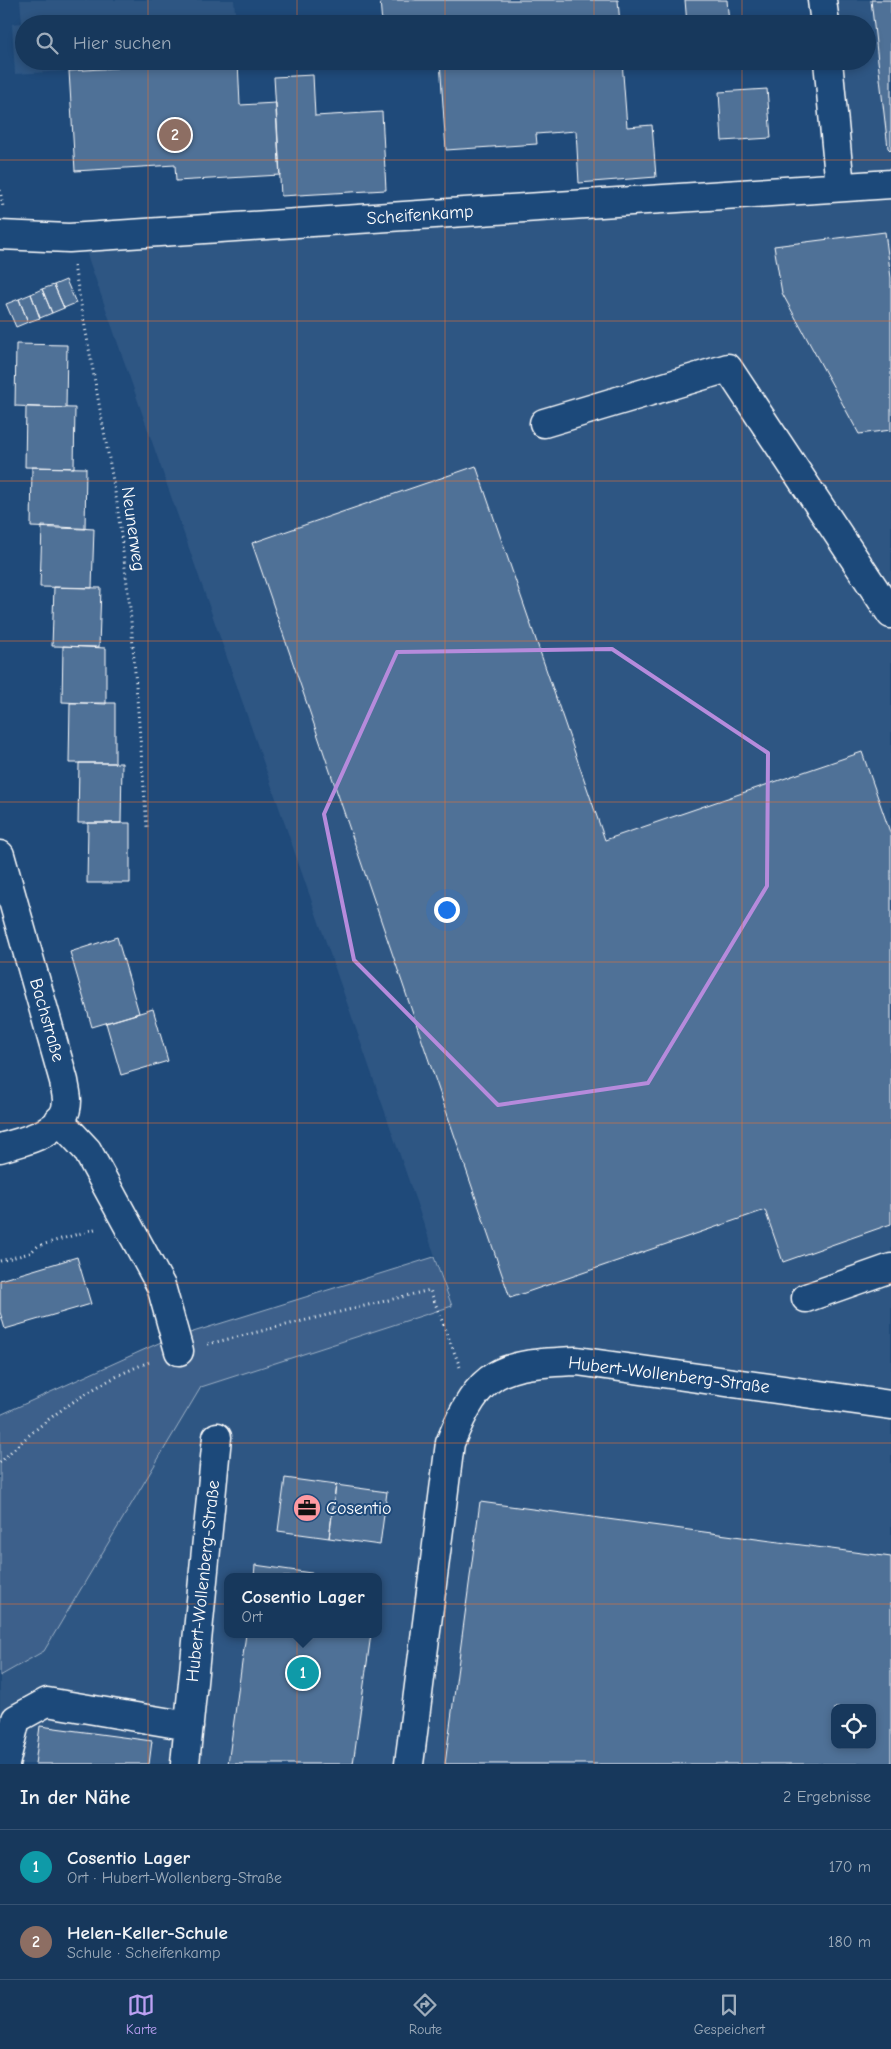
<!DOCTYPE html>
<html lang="de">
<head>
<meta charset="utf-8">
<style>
	:root { --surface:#17385c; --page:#244365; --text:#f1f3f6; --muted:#9eacbb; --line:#365272; --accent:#bca0f2 }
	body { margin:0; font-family:"Comic Neue",sans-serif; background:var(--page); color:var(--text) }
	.controls { position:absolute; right:15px; bottom:15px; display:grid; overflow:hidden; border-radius:10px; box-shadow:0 2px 8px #0003 }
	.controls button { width:45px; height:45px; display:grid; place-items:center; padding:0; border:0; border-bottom:1px solid var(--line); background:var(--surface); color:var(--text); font:25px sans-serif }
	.you { position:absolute; left:446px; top:909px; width:18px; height:18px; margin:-12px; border:4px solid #fff; border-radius:50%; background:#1a73e8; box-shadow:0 0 0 8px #1a73e833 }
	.badge { display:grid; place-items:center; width:32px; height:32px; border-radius:50%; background:var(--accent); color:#fff; font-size:16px; font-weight:700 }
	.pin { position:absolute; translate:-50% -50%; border:2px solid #fff; box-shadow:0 1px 5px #0006 }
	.popup { position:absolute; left:224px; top:1573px; width:158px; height:65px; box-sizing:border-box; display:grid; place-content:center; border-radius:10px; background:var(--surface); filter:drop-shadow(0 1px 4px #0005); font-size:16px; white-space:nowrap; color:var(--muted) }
	.popup b { font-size:19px; color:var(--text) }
	.popup::after { content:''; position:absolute; left:50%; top:100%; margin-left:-10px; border:10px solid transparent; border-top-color:var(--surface) }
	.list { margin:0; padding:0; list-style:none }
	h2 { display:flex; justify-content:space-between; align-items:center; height:65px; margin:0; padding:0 20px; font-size:21px }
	h2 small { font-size:16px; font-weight:400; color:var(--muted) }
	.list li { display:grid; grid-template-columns:32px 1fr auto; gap:15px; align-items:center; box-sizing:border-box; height:75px; padding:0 20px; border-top:1px solid var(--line) }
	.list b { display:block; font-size:19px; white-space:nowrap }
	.list p { margin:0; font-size:16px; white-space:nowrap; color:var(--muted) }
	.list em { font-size:16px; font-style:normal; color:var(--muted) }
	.icon { flex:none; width:28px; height:28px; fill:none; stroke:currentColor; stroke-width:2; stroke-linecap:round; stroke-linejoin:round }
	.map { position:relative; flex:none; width:891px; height:1764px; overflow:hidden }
	.search { position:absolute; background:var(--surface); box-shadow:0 2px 8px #0003; left:15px; right:15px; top:15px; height:55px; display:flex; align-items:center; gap:12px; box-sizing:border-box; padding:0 18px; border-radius:28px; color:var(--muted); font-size:19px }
	.sheet { height:215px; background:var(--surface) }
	nav { display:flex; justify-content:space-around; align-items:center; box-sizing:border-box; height:70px; border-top:1px solid var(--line); background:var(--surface); font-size:14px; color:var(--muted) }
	nav a { display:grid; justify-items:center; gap:2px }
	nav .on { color:var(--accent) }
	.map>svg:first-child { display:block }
</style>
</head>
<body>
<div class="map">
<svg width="891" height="1764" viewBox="0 0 891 1764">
	<rect width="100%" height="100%" fill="#1f4a7a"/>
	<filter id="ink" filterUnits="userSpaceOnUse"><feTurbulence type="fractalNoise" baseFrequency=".02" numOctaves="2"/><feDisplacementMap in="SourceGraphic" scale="10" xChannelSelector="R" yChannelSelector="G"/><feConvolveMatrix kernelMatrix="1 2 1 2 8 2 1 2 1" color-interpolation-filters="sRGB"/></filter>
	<g filter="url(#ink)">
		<path fill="#2e5683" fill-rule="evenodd" d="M20 0H234L236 24H24V61H117V68L15 74 12 24 22 23Z
			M827 0H891V1764H0V1676L44 1651 201 1387 452 1305 83 243 844 192 832 61H867V24H829ZM228 1577H378V1634H228ZM835 1708H872V1745H835Z"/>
		<path fill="#3c618b" stroke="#9eb0c5" d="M434 1257 452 1306 201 1387 44 1651 0 1676V1415L161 1342Z"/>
		<path fill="#507197" stroke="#fff" fill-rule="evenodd" d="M380 0H618L620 24H382Z
			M685 0H727L729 24H687Z
			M871 0H891V151L888 148Z
			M117 61H238L240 105 276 103 280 175 176 181 175 165 75 171 69 71 117 68Z
			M440 61H622L627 127 652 125 656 177 579 183 576 131 536 134 537 144 446 150Z
			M313 75 315 116 382 112 386 190 281 196 274 77Z
			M767 89 771 138 722 141 719 92Z
			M885 232 891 278V430L859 434 782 293 774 246Z
			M66 280 76 303 64 308 54 285Z
			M54 285 64 308 52 313 42 289Z
			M42 289 52 313 40 318 31 294Z
			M31 294 40 318 28 322 19 299Z
			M19 299 28 322 16 327 6 304Z
			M16 344 67 345 66 408 15 406Z
			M26 407 75 408 74 468 25 467Z
			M476 466 605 840 862 752 891 835V1224L783 1262 765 1210 510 1298 252 543Z
			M32 467 86 468 85 529 31 527Z
			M42 526 94 529 92 588 40 587Z
			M54 587 101 588 99 647 52 646Z
			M63 646 106 648V704L62 702Z
			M70 703H115V763H69Z
			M79 763H122L121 823H78Z
			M88 823H130V883H87Z
			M117 937 139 1013 92 1027 70 952Z
			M153 1009 168 1061 121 1075 106 1023Z
			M77 1257 91 1304 5 1329 0 1312V1280Z
			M285 1478 336 1485 329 1538 278 1531Z
			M336 1485 387 1492 380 1545 329 1538Z
			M480 1502 891 1557V1764H445ZM835 1708H872V1745H835Z
			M255 1565 339 1577H254Z
			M246 1634H371L353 1764H228Z
			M40 1726 152 1741 149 1764H35Z"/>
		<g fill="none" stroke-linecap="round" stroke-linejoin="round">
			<defs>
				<path id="minor" d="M822 0 825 24
					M828 61 840 187
					M0 235 69 238 891 184
					M544 423 728 368 891 614
					M0 855 64 1081C65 1088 67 1095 67 1101 67 1133 23 1141 0 1148
					M59 1120 87 1150 161 1286 179 1351
					M806 1298 891 1268
					M5 1764 16 1719 47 1702 189 1726
					M185 1764 217 1437
					M409 1764 450 1443C480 1369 500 1364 577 1361L891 1405"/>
			</defs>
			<use href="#minor" stroke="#fff" stroke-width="31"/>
			<path stroke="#fff" stroke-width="3" stroke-dasharray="1 4" stroke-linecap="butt" d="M0 190 3 207
				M74 266 117 503 130 608 147 827
				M0 1261 30 1253 38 1246 98 1228
				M208 1344 430 1290 460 1367
				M0 1463C38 1422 99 1380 152 1361"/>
			<use href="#minor" stroke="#1f4a7a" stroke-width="28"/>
		</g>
	</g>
	<path fill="none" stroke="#b68bdc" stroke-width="4" stroke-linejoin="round" d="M612 649 768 753 767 886 648 1083 498 1105 354 960 324 814 397 652Z"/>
	<path fill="none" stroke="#eb7230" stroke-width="1" stroke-opacity="0.55" d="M148 0V24M297 0V24M445 0V24M594 0V24M742 0V24M148 61V1764M297 61V1764M445 61V1764M594 61V1764M742 61V1764M0 160H891M0 321H891M0 481H891M0 641H891M0 802H891M0 962H891M0 1123H891M0 1283H891M0 1443H891M0 1604H891"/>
	<defs>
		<symbol id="office-disc" viewBox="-11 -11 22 22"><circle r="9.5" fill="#ff9aa2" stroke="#1f4a7a"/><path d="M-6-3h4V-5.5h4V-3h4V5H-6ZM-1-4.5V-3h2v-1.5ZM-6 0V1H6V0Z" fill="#111"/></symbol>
	</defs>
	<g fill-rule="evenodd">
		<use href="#office-disc" x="291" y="1492" width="32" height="32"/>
	</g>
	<g text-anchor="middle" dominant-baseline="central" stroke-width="4" stroke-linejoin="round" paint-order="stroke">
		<g font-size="18" fill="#fff" stroke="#1f4a7a">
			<text transform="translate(420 215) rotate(-4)">Scheifenkamp</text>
			<text transform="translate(133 529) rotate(82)">Neunerweg</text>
			<text transform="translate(47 1020) rotate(74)">Bachstraße</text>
			<text transform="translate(669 1375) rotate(7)">Hubert-Wollenberg-Straße</text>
			<text transform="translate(203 1581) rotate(-84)">Hubert-Wollenberg-Straße</text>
		</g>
		<g font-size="18" fill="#fff" stroke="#1f4a7a" text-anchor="start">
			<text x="326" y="1508">Cosentio</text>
		</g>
	</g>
</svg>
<div class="controls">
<button><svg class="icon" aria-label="locate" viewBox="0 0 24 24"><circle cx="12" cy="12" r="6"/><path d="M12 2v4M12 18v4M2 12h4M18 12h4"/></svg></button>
</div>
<div class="you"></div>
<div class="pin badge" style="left:303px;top:1673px;background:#0f9aa8">1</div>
<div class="popup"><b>Cosentio Lager</b>Ort</div>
<div class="pin badge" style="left:175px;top:135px;background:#8d6e63">2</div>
<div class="search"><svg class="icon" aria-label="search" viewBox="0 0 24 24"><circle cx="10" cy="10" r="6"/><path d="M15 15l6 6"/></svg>Hier suchen</div>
</div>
<section class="sheet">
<h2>In der Nähe<small>2 Ergebnisse</small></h2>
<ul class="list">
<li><span class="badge" style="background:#0f9aa8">1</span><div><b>Cosentio Lager</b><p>Ort · Hubert-Wollenberg-Straße</p></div><em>170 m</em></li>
<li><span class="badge" style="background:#8d6e63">2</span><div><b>Helen-Keller-Schule</b><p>Schule · Scheifenkamp</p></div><em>180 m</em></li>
</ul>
</section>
<nav>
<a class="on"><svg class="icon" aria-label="map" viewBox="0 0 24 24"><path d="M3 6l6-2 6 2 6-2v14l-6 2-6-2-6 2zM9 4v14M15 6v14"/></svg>Karte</a>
<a><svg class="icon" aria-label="directions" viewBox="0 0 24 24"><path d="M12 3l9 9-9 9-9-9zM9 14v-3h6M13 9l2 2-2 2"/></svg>Route</a>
<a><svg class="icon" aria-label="saved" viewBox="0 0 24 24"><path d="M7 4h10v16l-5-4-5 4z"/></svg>Gespeichert</a>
</nav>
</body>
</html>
